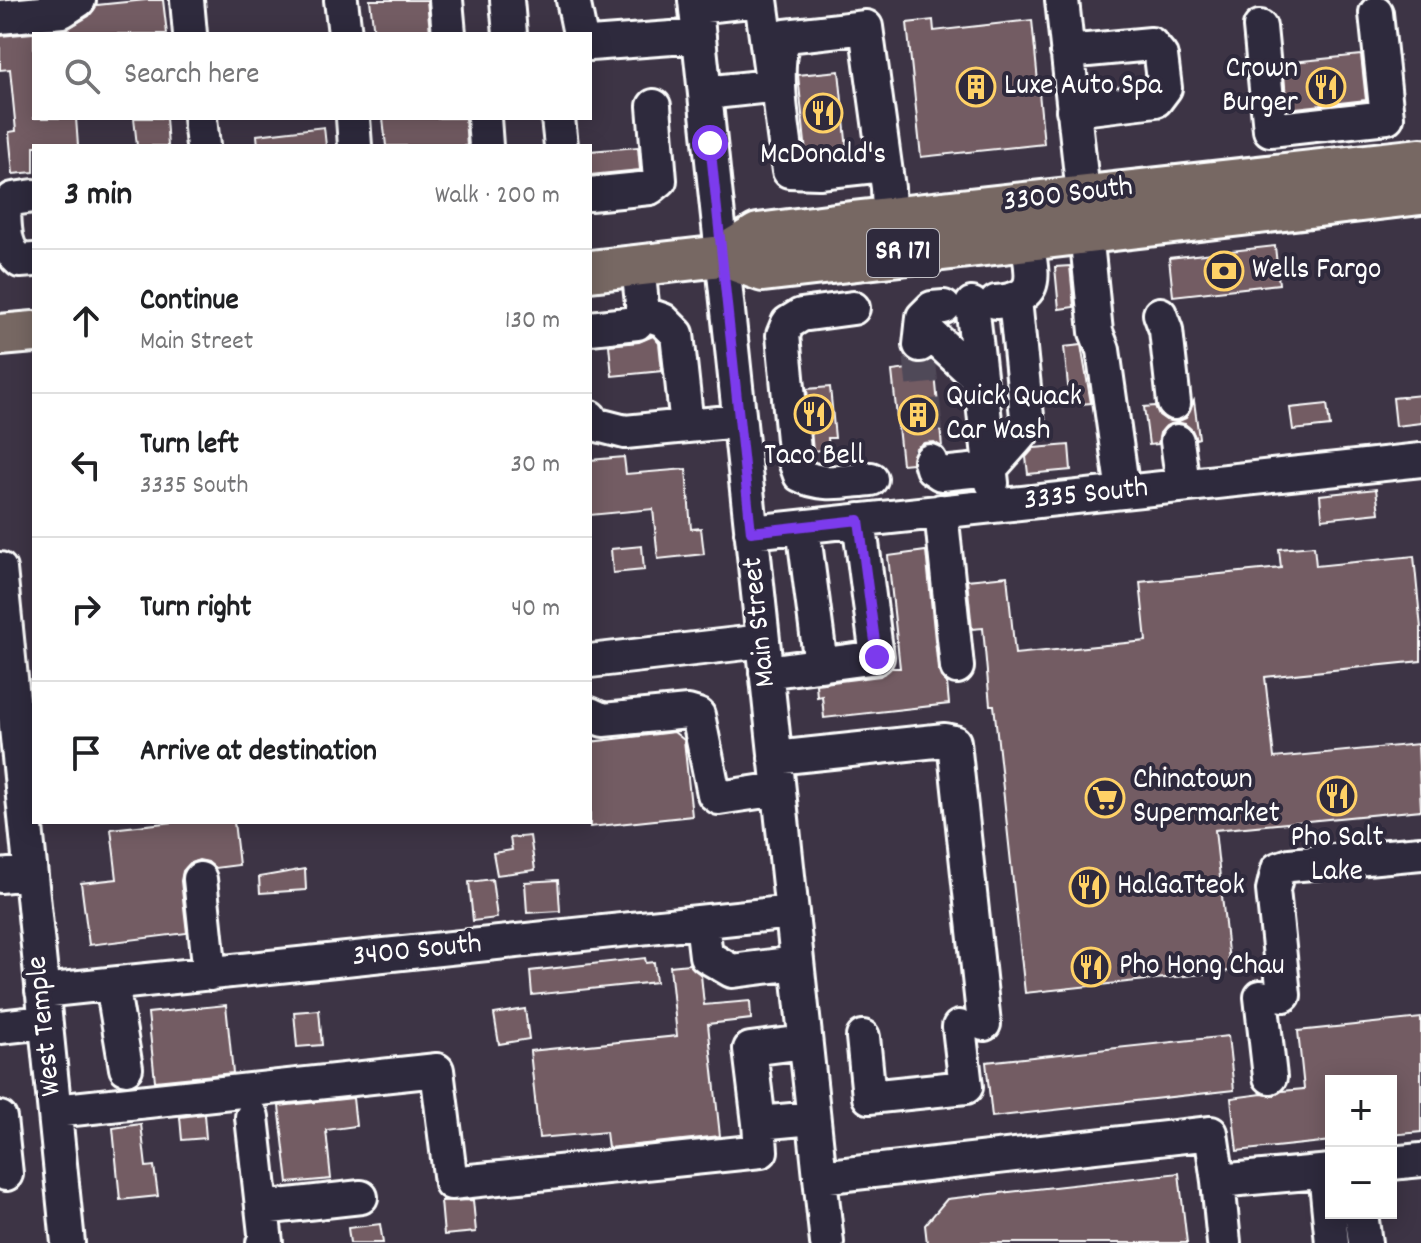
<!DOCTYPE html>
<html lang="en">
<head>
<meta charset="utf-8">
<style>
	:root { --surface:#fff; --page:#f2f2f2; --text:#202124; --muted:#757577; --line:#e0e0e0 }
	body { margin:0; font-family:Dekko,sans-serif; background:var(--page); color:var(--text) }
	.controls { position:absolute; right:24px; bottom:24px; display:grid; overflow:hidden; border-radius:0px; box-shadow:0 4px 20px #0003 }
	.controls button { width:72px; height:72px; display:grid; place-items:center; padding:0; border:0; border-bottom:2px solid var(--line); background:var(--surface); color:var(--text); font:40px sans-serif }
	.stop { position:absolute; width:24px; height:24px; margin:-18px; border:6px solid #7c3aed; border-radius:50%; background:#fff }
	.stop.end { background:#7c3aed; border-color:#fff; box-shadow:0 2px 8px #0008 }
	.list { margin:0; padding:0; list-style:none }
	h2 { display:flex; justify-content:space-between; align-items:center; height:104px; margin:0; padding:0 32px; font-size:34px }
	h2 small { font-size:26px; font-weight:400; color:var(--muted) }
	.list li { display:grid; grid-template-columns:52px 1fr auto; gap:24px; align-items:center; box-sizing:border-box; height:144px; padding:0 32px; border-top:2px solid var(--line) }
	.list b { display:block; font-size:30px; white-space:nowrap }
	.list p { margin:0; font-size:26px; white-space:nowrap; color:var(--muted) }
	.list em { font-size:26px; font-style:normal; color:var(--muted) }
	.icon { flex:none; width:44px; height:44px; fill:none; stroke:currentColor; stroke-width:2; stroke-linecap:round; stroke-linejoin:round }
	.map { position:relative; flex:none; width:1421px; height:1243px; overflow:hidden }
	.search { position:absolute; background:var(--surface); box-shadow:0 4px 20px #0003; left:32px; top:32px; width:560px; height:88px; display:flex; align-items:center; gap:20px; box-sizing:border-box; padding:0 28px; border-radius:0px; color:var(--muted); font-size:30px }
	.panel { position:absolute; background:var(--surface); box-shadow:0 4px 20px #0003; left:32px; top:144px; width:560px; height:680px; border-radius:0px }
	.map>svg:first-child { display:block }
</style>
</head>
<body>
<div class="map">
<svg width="1421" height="1243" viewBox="0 0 1421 1243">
	<rect width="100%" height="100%" fill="#3d3445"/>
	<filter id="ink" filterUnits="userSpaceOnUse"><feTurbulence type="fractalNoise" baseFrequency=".0125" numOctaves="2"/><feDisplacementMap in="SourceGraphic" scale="16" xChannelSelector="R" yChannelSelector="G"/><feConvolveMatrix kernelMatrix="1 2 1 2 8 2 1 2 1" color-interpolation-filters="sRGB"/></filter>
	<g filter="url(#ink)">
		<path fill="#735b63" stroke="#fff" stroke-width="2" d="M146 0H163L167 34H34V118H76L78 146H34V172L13 174 9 132 16 131 10 69 0 70V36L65 30 89 16 97 5Z
			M370 0H427L430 32 374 34Z
			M933 20 934 31 1032 20 1044 144 921 157 907 23Z
			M1361 55 1366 100 1287 109 1283 63Z
			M839 71 847 150 806 153 798 75Z
			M134 118H166L168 146H137Z
			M383 118H465L467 146H386Z
			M324 127 326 146H258L257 135Z
			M638 147 640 170 590 175V151Z
			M1275 246 1279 284 1173 296 1169 258Z
			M1070 266 1074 307 1059 309 1055 267Z
			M653 336 659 343 662 371 612 376 609 345 639 342Z
			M1081 345 1091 403 1070 405 1064 347Z
			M907 359 917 364 931 360 934 363 942 447 934 442 924 443 916 448 912 463 902 464 892 371 908 369Z
			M830 387 835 438H828L829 449 813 451 807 389Z
			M1421 395V423L1396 426 1393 398Z
			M1194 401 1199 438 1196 439 1192 430 1185 424 1174 422 1166 426 1160 433 1158 444 1149 445 1144 407 1155 406 1159 415 1166 420 1177 422 1186 418Z
			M1327 404 1330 426 1293 430 1290 408Z
			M1069 445 1071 470 1028 474 1026 457 1034 448Z
			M624 457 626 474 686 469 691 529 701 528 704 554 658 559 653 509 590 515V460Z
			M1376 489 1379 513 1322 519 1320 495Z
			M642 546 644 570 613 573 611 549Z
			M1314 546 1316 566 1414 556 1421 629V661L1265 677 1274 758 1418 744 1421 810 1215 830 1230 971 1025 993 994 705H990L983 628 972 629 967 580 1007 576 1015 654 1146 641 1140 582 1281 568 1279 549Z
			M926 551 938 669 941 677 947 683 949 704 824 718 822 696 817 697 816 684 880 676 891 668H900L888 556Z
			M674 732 684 740 692 816 590 827V742Z
			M174 822H234L239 865 215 868 208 862 199 860 190 863 183 871 181 881 187 933 89 945 81 883 117 879 111 829Z
			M530 836 535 870 497 875 493 853 512 850 510 838Z
			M305 869 306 890 260 893 259 877Z
			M492 879 497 918 473 921 469 882Z
			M558 880 560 911 527 913 525 882Z
			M645 958 646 963 654 962 656 982 532 995 530 971Z
			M689 964 701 975 704 1005 750 1001 751 1019 708 1024 720 1136 608 1148 606 1132 539 1138 530 1051 677 1036 670 966Z
			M226 1005 233 1073 155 1081 148 1013Z
			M525 1009 529 1039 499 1044 494 1014Z
			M319 1010 322 1045 297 1047 294 1012Z
			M1421 1018V1132L1391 1135V1081H1331V1141L1237 1151 1231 1098 1262 1094 1273 1096 1282 1091 1304 1089 1298 1031Z
			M1228 1036 1234 1090 992 1117 986 1062Z
			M353 1098 356 1126 326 1130 331 1179 288 1183 279 1106Z
			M204 1114 206 1138 182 1140 180 1117Z
			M141 1124 146 1167 154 1166 158 1196 120 1200 113 1128Z
			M1179 1173 1187 1243H927L925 1225 947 1199Z
			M473 1200 476 1232 444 1235 441 1201Z
			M380 1224 383 1243H350L348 1228Z"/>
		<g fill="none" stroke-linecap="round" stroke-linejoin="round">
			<path stroke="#504858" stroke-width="32" stroke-dasharray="32 16" stroke-linecap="butt" d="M919 352 930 461"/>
			<defs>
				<path id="minor" d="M187 0 190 34
					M341 0 345 34
					M446 0 449 34
					M507 0 510 34
					M573 0 580 34
					M695 0 827 1243
					M761 0 771 73
					M1062 0 1083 194
					M696 7 758 0
					M0 17 62 11 79 0
					M1260 27 1270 130 1387 117 1376 13
					M590 44 699 36
					M1067 52 1151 44 1161 56 1165 88 1156 100 1073 110
					M705 93 779 85
					M200 118 203 146
					M353 118 355 146
					M484 118 486 146
					M558 118 561 146
					M884 165 819 172 789 171C785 139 770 62 786 36L866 27 888 188 889 217
					M590 194 650 188 660 180 654 106
					M34 196 13 199 4 209C5 229 4 248 20 261L34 260
					M1086 232 1096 332 1103 350 1123 492
					M996 302C1042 298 1032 276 1027 239
					M972 304 992 483
					M853 308 801 315 788 323 783 335 795 461 800 475C822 487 846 481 871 479
					M643 313 663 320 677 334 687 426
					M1160 314 1166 330 1174 403
					M922 326 980 380
					M590 328 637 323 643 313 638 266
					M920 345 923 317 932 308 944 307
					M590 417 594 424 625 432 739 421
					M1177 441 1183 485
					M930 461 932 468 941 474 990 469 1028 426 1015 300
					M941 511 957 667
					M803 527 821 665
					M751 532 1421 460
					M0 569 68 1243
					M590 661 763 641
					M766 672 877 657 859 520
					M590 714 603 720 688 712 698 715 714 794 719 798 778 789
					M775 758 945 740 954 742 984 1024
					M0 876 29 873
					M200 879 210 974
					M702 922 706 956 732 971 797 963
					M112 984 126 1068
					M42 991 792 912
					M1284 995 1273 890 1278 869 1290 865 1421 853
					M1261 997 1270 1077
					M0 1027 45 1022
					M863 1037 869 1097 966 1087 959 1027
					M805 1042 750 1049 759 1123 813 1118
					M55 1111 437 1070 451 1183 761 1151 759 1123
					M252 1117 266 1243H263
					M0 1118 6 1174
					M1391 1163 1421 1160
					M1325 1172 1332 1243
					M820 1177 1211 1133 1218 1181 1331 1171
					M1218 1181 1224 1243
					M262 1208 361 1197
					M1361 1213 1365 1243"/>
				<path id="major" d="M722 256 763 271 1421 194
					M590 271 722 256 758 234 843 223 1421 159
					M0 335 34 332"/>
			</defs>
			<use href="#minor" stroke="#fff" stroke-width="38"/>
			<use href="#major" stroke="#fff" stroke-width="46"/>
			<use href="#minor" stroke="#2f2a3d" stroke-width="32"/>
			<use href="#major" stroke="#776864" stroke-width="40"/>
		</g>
	</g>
	<g fill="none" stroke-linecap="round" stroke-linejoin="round" filter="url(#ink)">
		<path stroke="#7c3aed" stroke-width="10" d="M710 143 751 532 859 520 877 657"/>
	</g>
	<defs>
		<symbol id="building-ring" viewBox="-11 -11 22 22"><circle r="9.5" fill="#2f2a3d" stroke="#ffd166" stroke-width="1.5"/><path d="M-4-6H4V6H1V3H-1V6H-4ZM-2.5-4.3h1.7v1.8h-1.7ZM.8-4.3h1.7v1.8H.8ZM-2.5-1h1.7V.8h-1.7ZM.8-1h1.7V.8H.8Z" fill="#ffd166"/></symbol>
		<symbol id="restaurant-ring" viewBox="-11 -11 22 22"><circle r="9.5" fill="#2f2a3d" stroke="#ffd166" stroke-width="1.5"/><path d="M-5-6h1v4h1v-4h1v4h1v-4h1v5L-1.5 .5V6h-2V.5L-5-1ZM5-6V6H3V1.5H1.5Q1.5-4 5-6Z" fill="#ffd166"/></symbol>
		<symbol id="bank-ring" viewBox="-11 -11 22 22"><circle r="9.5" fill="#2f2a3d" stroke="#ffd166" stroke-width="1.5"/><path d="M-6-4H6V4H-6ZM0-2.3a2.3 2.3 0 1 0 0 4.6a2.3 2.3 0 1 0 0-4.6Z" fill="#ffd166"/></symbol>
		<symbol id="supermarket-ring" viewBox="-11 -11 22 22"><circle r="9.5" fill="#2f2a3d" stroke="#ffd166" stroke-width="1.5"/><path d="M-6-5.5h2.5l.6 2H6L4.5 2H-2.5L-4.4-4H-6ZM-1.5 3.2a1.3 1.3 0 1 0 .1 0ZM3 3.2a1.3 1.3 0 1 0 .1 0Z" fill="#ffd166"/></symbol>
	</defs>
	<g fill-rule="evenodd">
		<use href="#building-ring" x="954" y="65" width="44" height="44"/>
		<use href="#restaurant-ring" x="1304" y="65" width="44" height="44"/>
		<use href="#restaurant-ring" x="801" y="91" width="44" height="44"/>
		<use href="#bank-ring" x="1202" y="249" width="44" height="44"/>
		<use href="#restaurant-ring" x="792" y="392" width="44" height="44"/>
		<use href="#building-ring" x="896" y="393" width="44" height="44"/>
		<use href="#restaurant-ring" x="1315" y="774" width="44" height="44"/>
		<use href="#supermarket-ring" x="1083" y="776" width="44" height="44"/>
		<use href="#restaurant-ring" x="1067" y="865" width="44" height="44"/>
		<use href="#restaurant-ring" x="1069" y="945" width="44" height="44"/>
	</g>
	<g text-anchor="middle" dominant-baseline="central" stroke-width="8" stroke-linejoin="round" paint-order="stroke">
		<rect fill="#2f2a3d" stroke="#c1bfc5" stroke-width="2" x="867" y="229" width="72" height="48" rx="6"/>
		<g font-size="28" font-weight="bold" fill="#fff">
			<text x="903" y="253">SR 171</text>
		</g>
		<g font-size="30" fill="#fff" stroke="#2f2a3d" text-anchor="start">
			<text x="1298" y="70" text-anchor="end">Crown<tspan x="1298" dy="34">Burger</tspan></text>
			<text x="1004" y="87">Luxe Auto Spa</text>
			<text x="823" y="156" text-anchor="middle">McDonald's</text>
			<text x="1252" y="271">Wells Fargo</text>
			<text x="946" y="398">Quick Quack<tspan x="946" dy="34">Car Wash</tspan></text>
			<text x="814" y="457" text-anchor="middle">Taco Bell</text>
			<text x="1133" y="781">Chinatown<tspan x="1133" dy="34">Supermarket</tspan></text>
			<text x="1337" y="839" text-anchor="middle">Pho Salt<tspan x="1337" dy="34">Lake</tspan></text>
			<text x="1117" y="887">HalGaTteok</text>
			<text x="1119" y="967">Pho Hong Chau</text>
		</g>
		<g font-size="30" fill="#fff" stroke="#2f2a3d">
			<text transform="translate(1068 196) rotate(-7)">3300 South</text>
			<text transform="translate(1086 496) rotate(-6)">3335 South</text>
			<text transform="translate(761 622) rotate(-96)">Main Street</text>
			<text transform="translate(417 952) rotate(-6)">3400 South</text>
			<text transform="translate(46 1026) rotate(-96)">West Temple</text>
		</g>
	</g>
</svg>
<div class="controls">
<button>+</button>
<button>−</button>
</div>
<div class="stop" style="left:710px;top:143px"></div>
<div class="stop end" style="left:877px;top:657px"></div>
<div class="search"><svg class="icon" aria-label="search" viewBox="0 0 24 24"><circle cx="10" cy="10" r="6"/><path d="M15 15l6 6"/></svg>Search here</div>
<section class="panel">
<h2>3 min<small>Walk · 200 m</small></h2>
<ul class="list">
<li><svg class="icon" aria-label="ahead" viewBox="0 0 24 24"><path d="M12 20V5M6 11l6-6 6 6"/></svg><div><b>Continue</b><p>Main Street</p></div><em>130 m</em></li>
<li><svg class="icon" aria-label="left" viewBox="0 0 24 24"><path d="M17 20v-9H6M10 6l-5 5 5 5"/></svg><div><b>Turn left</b><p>3335 South</p></div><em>30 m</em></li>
<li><svg class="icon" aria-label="right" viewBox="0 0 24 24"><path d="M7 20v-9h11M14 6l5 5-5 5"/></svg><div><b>Turn right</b></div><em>40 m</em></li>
<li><svg class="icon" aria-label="arrive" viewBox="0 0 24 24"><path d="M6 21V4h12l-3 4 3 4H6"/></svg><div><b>Arrive at destination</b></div></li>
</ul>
</section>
</div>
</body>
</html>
